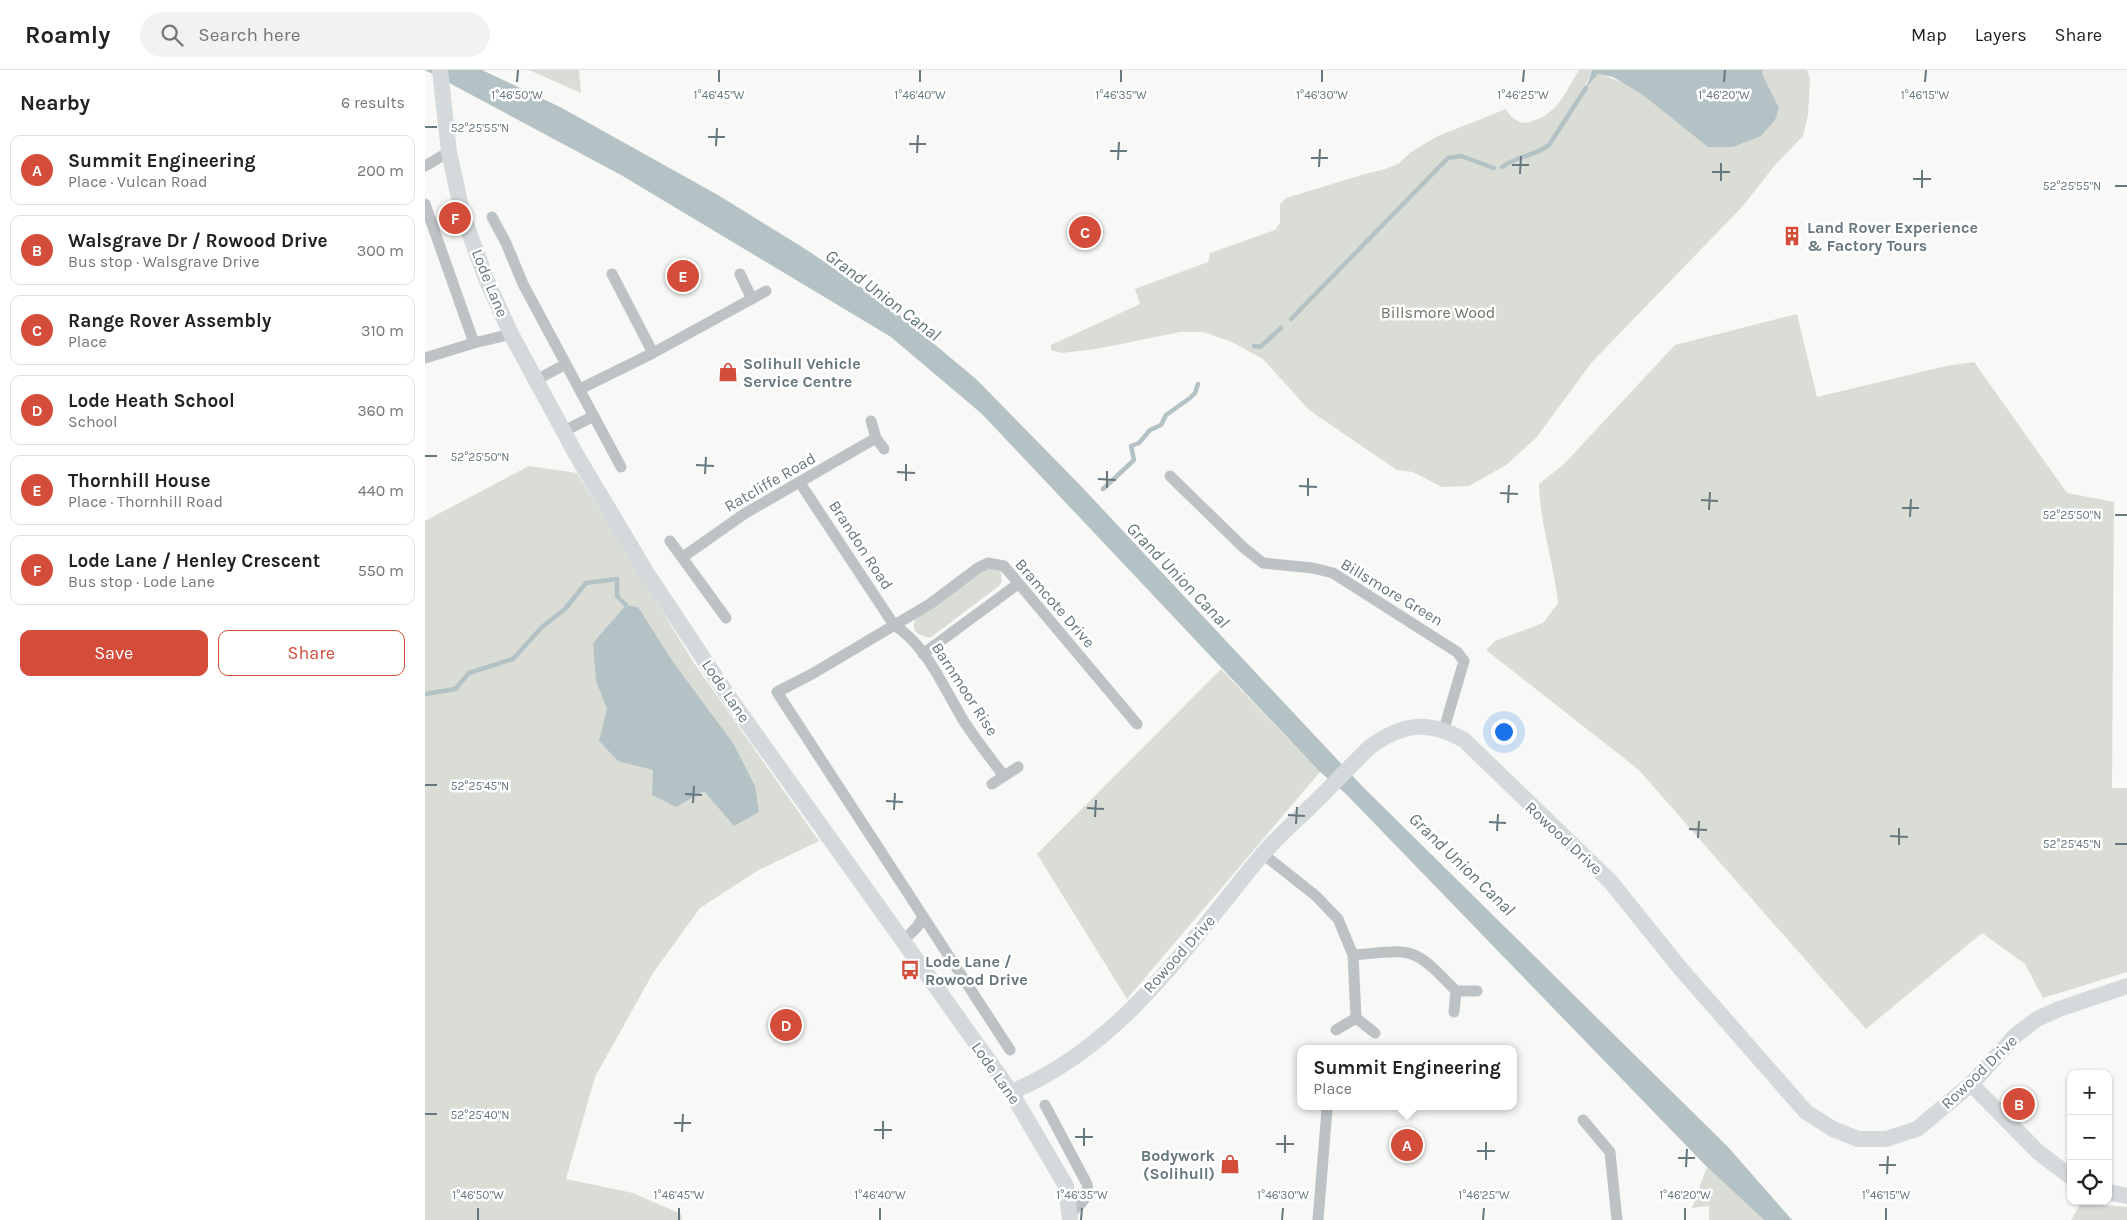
<!DOCTYPE html>
<html lang="en">
<head>
<meta charset="utf-8">
<style>
	:root { --surface:#fff; --page:#f2f2f2; --text:#222; --muted:#767676; --line:#e0e0e0; --accent:#d44d3b }
	body { margin:0; font-family:Karla,sans-serif; background:var(--page); color:var(--text) }
	.controls { position:absolute; right:15px; bottom:15px; display:grid; overflow:hidden; border-radius:10px; box-shadow:0 1px 4px #0004 }
	.controls button { width:45px; height:45px; display:grid; place-items:center; padding:0; border:0; border-bottom:1px solid var(--line); background:var(--surface); color:var(--text); font:25px sans-serif }
	.you { position:absolute; left:1078px; top:661px; width:18px; height:18px; margin:-12px; border:4px solid #fff; border-radius:50%; background:#1a73e8; box-shadow:0 0 0 8px #1a73e833 }
	.badge { display:grid; place-items:center; width:32px; height:32px; border-radius:50%; background:var(--accent); color:#fff; font-size:16px; font-weight:700 }
	.pin { position:absolute; translate:-50% -50%; border:2px solid #fff; box-shadow:0 1px 5px #0006 }
	.popup { position:absolute; left:872px; top:975px; width:220px; height:65px; box-sizing:border-box; display:grid; place-content:center; border-radius:10px; background:var(--surface); filter:drop-shadow(0 1px 4px #0005); font-size:16px; white-space:nowrap; color:var(--muted) }
	.popup b { font-size:19px; color:var(--text) }
	.popup::after { content:''; position:absolute; left:50%; top:100%; margin-left:-10px; border:10px solid transparent; border-top-color:var(--surface) }
	.list { margin:0; padding:0; list-style:none }
	h2 { display:flex; justify-content:space-between; align-items:center; height:65px; margin:0; padding:0 20px; font-size:21px }
	h2 small { font-size:16px; font-weight:400; color:var(--muted) }
	.list li { display:grid; grid-template-columns:32px 1fr auto; gap:15px; align-items:center; box-sizing:border-box; height:70px; margin:0 10px 10px; padding:0 10px; border:1px solid var(--line); border-radius:10px }
	.list b { display:block; font-size:19px; white-space:nowrap }
	.list p { margin:0; font-size:16px; white-space:nowrap; color:var(--muted) }
	.list em { font-size:16px; font-style:normal; color:var(--muted) }
	.actions { display:flex; gap:10px; padding:15px 20px }
	.actions a { flex:1; padding:11px 0; border:1px solid var(--accent); border-radius:10px; text-align:center; font-size:18px; color:var(--accent) }
	.actions .main { background:var(--accent); color:#fff }
	.icon { flex:none; width:28px; height:28px; fill:none; stroke:currentColor; stroke-width:2; stroke-linecap:round; stroke-linejoin:round }
	.map { position:relative; flex:none; width:1702px; height:1150px; overflow:hidden }
	header { display:flex; align-items:center; gap:30px; box-sizing:border-box; height:70px; padding:0 25px; background:var(--surface); border-bottom:1px solid var(--line) }
	header strong { font-size:24px }
	nav { display:flex; gap:28px; margin-inline-start:auto; font-size:18px }
	.search { width:350px; height:45px; background:var(--page); display:flex; align-items:center; gap:12px; box-sizing:border-box; padding:0 18px; border-radius:28px; color:var(--muted); font-size:19px }
	main { display:flex }
	aside { flex:1; background:var(--surface) }
	.map>svg:first-child { display:block }
</style>
</head>
<body>
<header>
<strong>Roamly</strong>
<div class="search"><svg class="icon" aria-label="search" viewBox="0 0 24 24"><circle cx="10" cy="10" r="6"/><path d="M15 15l6 6"/></svg>Search here</div>
<nav><a>Map</a><a>Layers</a><a>Share</a></nav>
</header>
<main>
<aside>
<h2>Nearby<small>6 results</small></h2>
<ul class="list">
<li><span class="badge">A</span><div><b>Summit Engineering</b><p>Place · Vulcan Road</p></div><em>200 m</em></li>
<li><span class="badge">B</span><div><b>Walsgrave Dr / Rowood Drive</b><p>Bus stop · Walsgrave Drive</p></div><em>300 m</em></li>
<li><span class="badge">C</span><div><b>Range Rover Assembly</b><p>Place</p></div><em>310 m</em></li>
<li><span class="badge">D</span><div><b>Lode Heath School</b><p>School</p></div><em>360 m</em></li>
<li><span class="badge">E</span><div><b>Thornhill House</b><p>Place · Thornhill Road</p></div><em>440 m</em></li>
<li><span class="badge">F</span><div><b>Lode Lane / Henley Crescent</b><p>Bus stop · Lode Lane</p></div><em>550 m</em></li>
</ul>
<div class="actions"><a class="main">Save</a><a>Share</a></div>
</aside>
<div class="map">
<svg width="1702" height="1150" viewBox="0 0 1702 1150">
	<rect width="100%" height="100%" fill="#f8f8f6"/>
	<path fill="#d9ddd6" d="M104 0H154L156 23Z
		M1154 0H1167L1160 16 1173 4C1215 14 1251 50 1283 77L1333 0H1382L1385 9 1383 45 1378 66 1351 94 1317 137 1167 292 1111 368 1081 395 1044 416 1017 417 988 402 972 400 884 340 838 289 807 272 778 262H755L671 279 637 283 626 280V275L715 234 710 219 783 192 785 183 850 160 855 153V134L861 128 940 104 957 100 973 94 986 82 1013 66 1081 39C1086 48 1094 55 1105 52 1134 43 1139 24 1154 0Z
		M1372 244 1392 327 1521 296 1549 292 1642 423 1689 432 1687 718H1702V902L1618 928 1600 894 1557 863 1441 959 1214 700 1061 580 1070 571 1118 553 1133 533C1129 493 1115 455 1114 414L1139 394 1250 275Z
		M104 396 152 403 269 593 394 771 332 801 275 838 228 903 170 1007 141 1109 208 1123 256 1144 257 1150H0V451Z
		M561 499H569L576 502 577 511 574 516 505 568C492 565 485 561 491 548Z
		M796 599 895 702 702 929 612 784Z
		M1282 1097 1339 1150H1284V1136L1267 1138Z
		M1656 1133 1702 1137V1150H1646Z"/>
	<path fill="#b5c2c5" d="M0 0H57L135 37 293 125 385 182 466 238 551 309 654 414 938 717 1303 1077 1367 1150H1339L1282 1097 920 723 895 702 557 344 466 267 196 105Z
		M1167 0H1337L1338 6 1354 38 1350 50 1336 66 1308 77H1283L1218 25 1188 7 1173 4 1161 18Z
		M201 535 213 537 248 592 308 673 330 716 334 742 309 756 279 721 251 737 227 725 228 700 193 691 174 671 182 639 171 611 168 573Z"/>
	<g fill="none" stroke-linecap="round" stroke-linejoin="round">
		<path stroke="#b5c2c5" stroke-width="4.5" d="M1077 97C1092 86 1110 86 1124 75L1161 18
			M866 249 1023 88 1036 86 1069 98
			M829 276 835 277 856 258
			M678 419 709 390 706 376 714 373 725 360 736 355 741 345 765 328 770 323 773 314
			M0 624 30 619 44 603 88 589 117 557 140 539 161 513 192 509V526L201 535"/>
		<path stroke="#bdc3c5" stroke-width="11" d="M0 96 24 82
			M0 134 49 273
			M67 147 81 173 98 214 196 397
			M187 204 228 283
			M315 204 327 229
			M0 288 49 273 86 264
			M111 310 141 294
			M155 319 228 283 341 221
			M446 351 451 368 459 379
			M139 361 169 346
			M745 406 819 478 838 493 888 498 908 503 1032 582 1039 591 1019 659
			M375 413 469 555C502 575 520 621 540 653 552 671 566 689 579 706
			M245 471 301 548
			M258 487 319 444 451 368
			M498 584 593 514
			M567 714 593 697
			M838 784 891 826 913 849 928 885C989 880 987 875 1031 921
			M478 871 492 857 498 847
			M928 885 931 948
			M1029 942 1031 921H1052
			M911 960 931 948 950 963
			M585 980 352 622 387 604 505 534 553 498 563 493 579 496 712 654
			M620 1035 662 1114C665 1128 654 1136 644 1144
			M1158 1050 1185 1082 1192 1150
			M893 1150 902 1040"/>
		<path stroke="#d4d9db" stroke-width="16" d="M15 0 24 82 38 146 62 211 86 264 152 386 223 505 308 633 586 1022 641 1116 645 1150
			M1546 1014 1613 1082 1646 1107
			M586 1022C696 977 763 874 836 786 851 768 870 752 887 735 907 716 926 695 946 676 979 653 1003 650 1039 670L1185 811 1255 898 1381 1042 1408 1059 1433 1069H1461L1492 1059 1546 1014 1591 965 1612 949 1634 939 1702 916
			M1683 1122 1702 1126"/>
	</g>
	<path fill="none" stroke="#66777e" stroke-width="2" d="M92 12 93 0M294 12V0M495 12V0M696 12V0M897 12V0M1098 12 1099 0M1299 12 1300 0M1500 12 1501 0M0 57H12M283 67H300M484 74H501M291 76 292 58M685 81H702M492 83 493 65M886 88H903M693 90 694 72M1087 95H1104M894 97 895 79M1287 102H1305M1095 104 1096 86M1488 109H1506M1296 111V93M1690 116H1702M1497 118V100M0 386H12M271 395 289 396M472 402 490 403M280 404 281 387M673 409 691 410M481 411V394M874 416 892 417M682 418V401M1075 423 1093 424M883 426V408M1276 430 1293 431M1083 433 1084 415M1477 438H1494M1284 440 1285 422M1690 445H1702M1485 447 1486 429M0 715H12M260 724 277 725M461 731 478 732M268 733 269 716M662 738 679 739M469 740 470 723M863 745 880 746M670 747 671 730M1064 752 1081 753M871 754 872 737M1264 759 1282 760M1072 761 1073 744M1465 766 1483 767M1273 768 1274 751M1690 774H1702M1474 775V758M0 1044H12M249 1053H266M449 1060H467M257 1062 258 1044M650 1067H668M458 1069V1051M851 1074H869M659 1076V1058M1052 1081H1070M860 1083V1065M1253 1088H1270M1061 1090V1072M1454 1095H1471M1261 1097 1262 1079M1462 1104 1463 1086M53 1150V1138M254 1150V1138M455 1150V1138M656 1150 657 1138M857 1150 858 1138M1058 1150 1059 1138M1260 1150V1138M1461 1150V1138"/>
	<defs>
		<symbol id="building-bare" viewBox="-9 -9 18 18"><path d="M-4-6H4V6H1V3H-1V6H-4ZM-2.5-4.3h1.7v1.8h-1.7ZM.8-4.3h1.7v1.8H.8ZM-2.5-1h1.7V.8h-1.7ZM.8-1h1.7V.8H.8Z" fill="#d44d3b" stroke="#fff" stroke-width="2.5" paint-order="stroke"/></symbol>
		<symbol id="shop-bare" viewBox="-9 -9 18 18"><path d="M-5-2.5h2.3a2.7 3.5 0 0 1 5.4 0H5L5.5 6h-11ZM-1.5-2.5h3a1.5 2.3 0 0 0-3 0Z" fill="#d44d3b" stroke="#fff" stroke-width="2.5" paint-order="stroke"/></symbol>
		<symbol id="bus-bare" viewBox="-9 -9 18 18"><path d="M-5-6H5V4H4V6H2V4H-2V6H-4V4H-5ZM-3.5-4V0h7V-4ZM-3.5 1.2v1.5H-2V1.2ZM2 1.2v1.5H3.5V1.2Z" fill="#d44d3b" stroke="#fff" stroke-width="2.5" paint-order="stroke"/></symbol>
	</defs>
	<g fill-rule="evenodd">
		<use href="#building-bare" x="1353" y="152" width="28" height="28"/>
		<use href="#shop-bare" x="289" y="288" width="28" height="28"/>
		<use href="#bus-bare" x="471" y="886" width="28" height="28"/>
		<use href="#shop-bare" x="791" y="1080" width="28" height="28"/>
	</g>
	<g text-anchor="middle" dominant-baseline="central" stroke-width="5" stroke-linejoin="round" paint-order="stroke">
		<g font-size="16" font-weight="bold" fill="#66777e" stroke="#fff" text-anchor="start">
			<text x="1382" y="157">Land Rover Experience<tspan x="1382" dy="18">&amp; Factory Tours</tspan></text>
			<text x="318" y="293">Solihull Vehicle<tspan x="318" dy="18">Service Centre</tspan></text>
			<text x="500" y="891">Lode Lane /<tspan x="500" dy="18">Rowood Drive</tspan></text>
			<text x="790" y="1085" text-anchor="end">Bodywork<tspan x="790" dy="18">(Solihull)</tspan></text>
		</g>
		<g font-size="16" fill="#66777e" stroke="#fff">
			<text transform="translate(65 213) rotate(68)">Lode Lane</text>
			<text transform="translate(345 412) rotate(-30)">Ratcliffe Road</text>
			<text transform="translate(436 475) rotate(57)">Brandon Road</text>
			<text transform="translate(967 522) rotate(31)">Billsmore Green</text>
			<text transform="translate(630 533) rotate(49)">Bramcote Drive</text>
			<text transform="translate(540 619) rotate(57)">Barnmoor Rise</text>
			<text transform="translate(301 621) rotate(56)">Lode Lane</text>
			<text transform="translate(1139 768) rotate(43)">Rowood Drive</text>
			<text transform="translate(754 884) rotate(-48)">Rowood Drive</text>
			<text transform="translate(1554 1002) rotate(-44)">Rowood Drive</text>
			<text transform="translate(571 1003) rotate(55)">Lode Lane</text>
		</g>
		<g font-size="16" fill="#6a7764" stroke="#fff">
			<text x="1013" y="242">Billsmore Wood</text>
		</g>
		<g font-size="18" font-style="italic" fill="#607578" stroke="#fff">
			<text transform="translate(458 225) rotate(37)">Grand Union Canal</text>
			<text transform="translate(753 505) rotate(46)">Grand Union Canal</text>
			<text transform="translate(1037 794) rotate(44)">Grand Union Canal</text>
		</g>
	</g>
	<g font-size="12" text-anchor="middle" fill="#66777e" stroke="#fff" stroke-width="5" stroke-linejoin="round" paint-order="stroke">
		<text x="92" y="29">1°46'50"W</text>
		<text x="294" y="29">1°46'45"W</text>
		<text x="495" y="29">1°46'40"W</text>
		<text x="696" y="29">1°46'35"W</text>
		<text x="897" y="29">1°46'30"W</text>
		<text x="1098" y="29">1°46'25"W</text>
		<text x="1299" y="29">1°46'20"W</text>
		<text x="1500" y="29">1°46'15"W</text>
		<text x="55" y="62">52°25'55"N</text>
		<text x="1647" y="120">52°25'55"N</text>
		<text x="55" y="391">52°25'50"N</text>
		<text x="1647" y="449">52°25'50"N</text>
		<text x="55" y="720">52°25'45"N</text>
		<text x="1647" y="778">52°25'45"N</text>
		<text x="55" y="1049">52°25'40"N</text>
		<text x="53" y="1129">1°46'50"W</text>
		<text x="254" y="1129">1°46'45"W</text>
		<text x="455" y="1129">1°46'40"W</text>
		<text x="657" y="1129">1°46'35"W</text>
		<text x="858" y="1129">1°46'30"W</text>
		<text x="1059" y="1129">1°46'25"W</text>
		<text x="1260" y="1129">1°46'20"W</text>
		<text x="1461" y="1129">1°46'15"W</text>
	</g>
</svg>
<div class="controls">
<button>+</button>
<button>−</button>
<button><svg class="icon" aria-label="locate" viewBox="0 0 24 24"><circle cx="12" cy="12" r="6"/><path d="M12 2v4M12 18v4M2 12h4M18 12h4"/></svg></button>
</div>
<div class="you"></div>
<div class="pin badge" style="left:982px;top:1075px">A</div>
<div class="popup"><b>Summit Engineering</b>Place</div>
<div class="pin badge" style="left:1594px;top:1034px">B</div>
<div class="pin badge" style="left:660px;top:162px">C</div>
<div class="pin badge" style="left:361px;top:955px">D</div>
<div class="pin badge" style="left:258px;top:206px">E</div>
<div class="pin badge" style="left:30px;top:148px">F</div>
</div>
</main>
</body>
</html>
